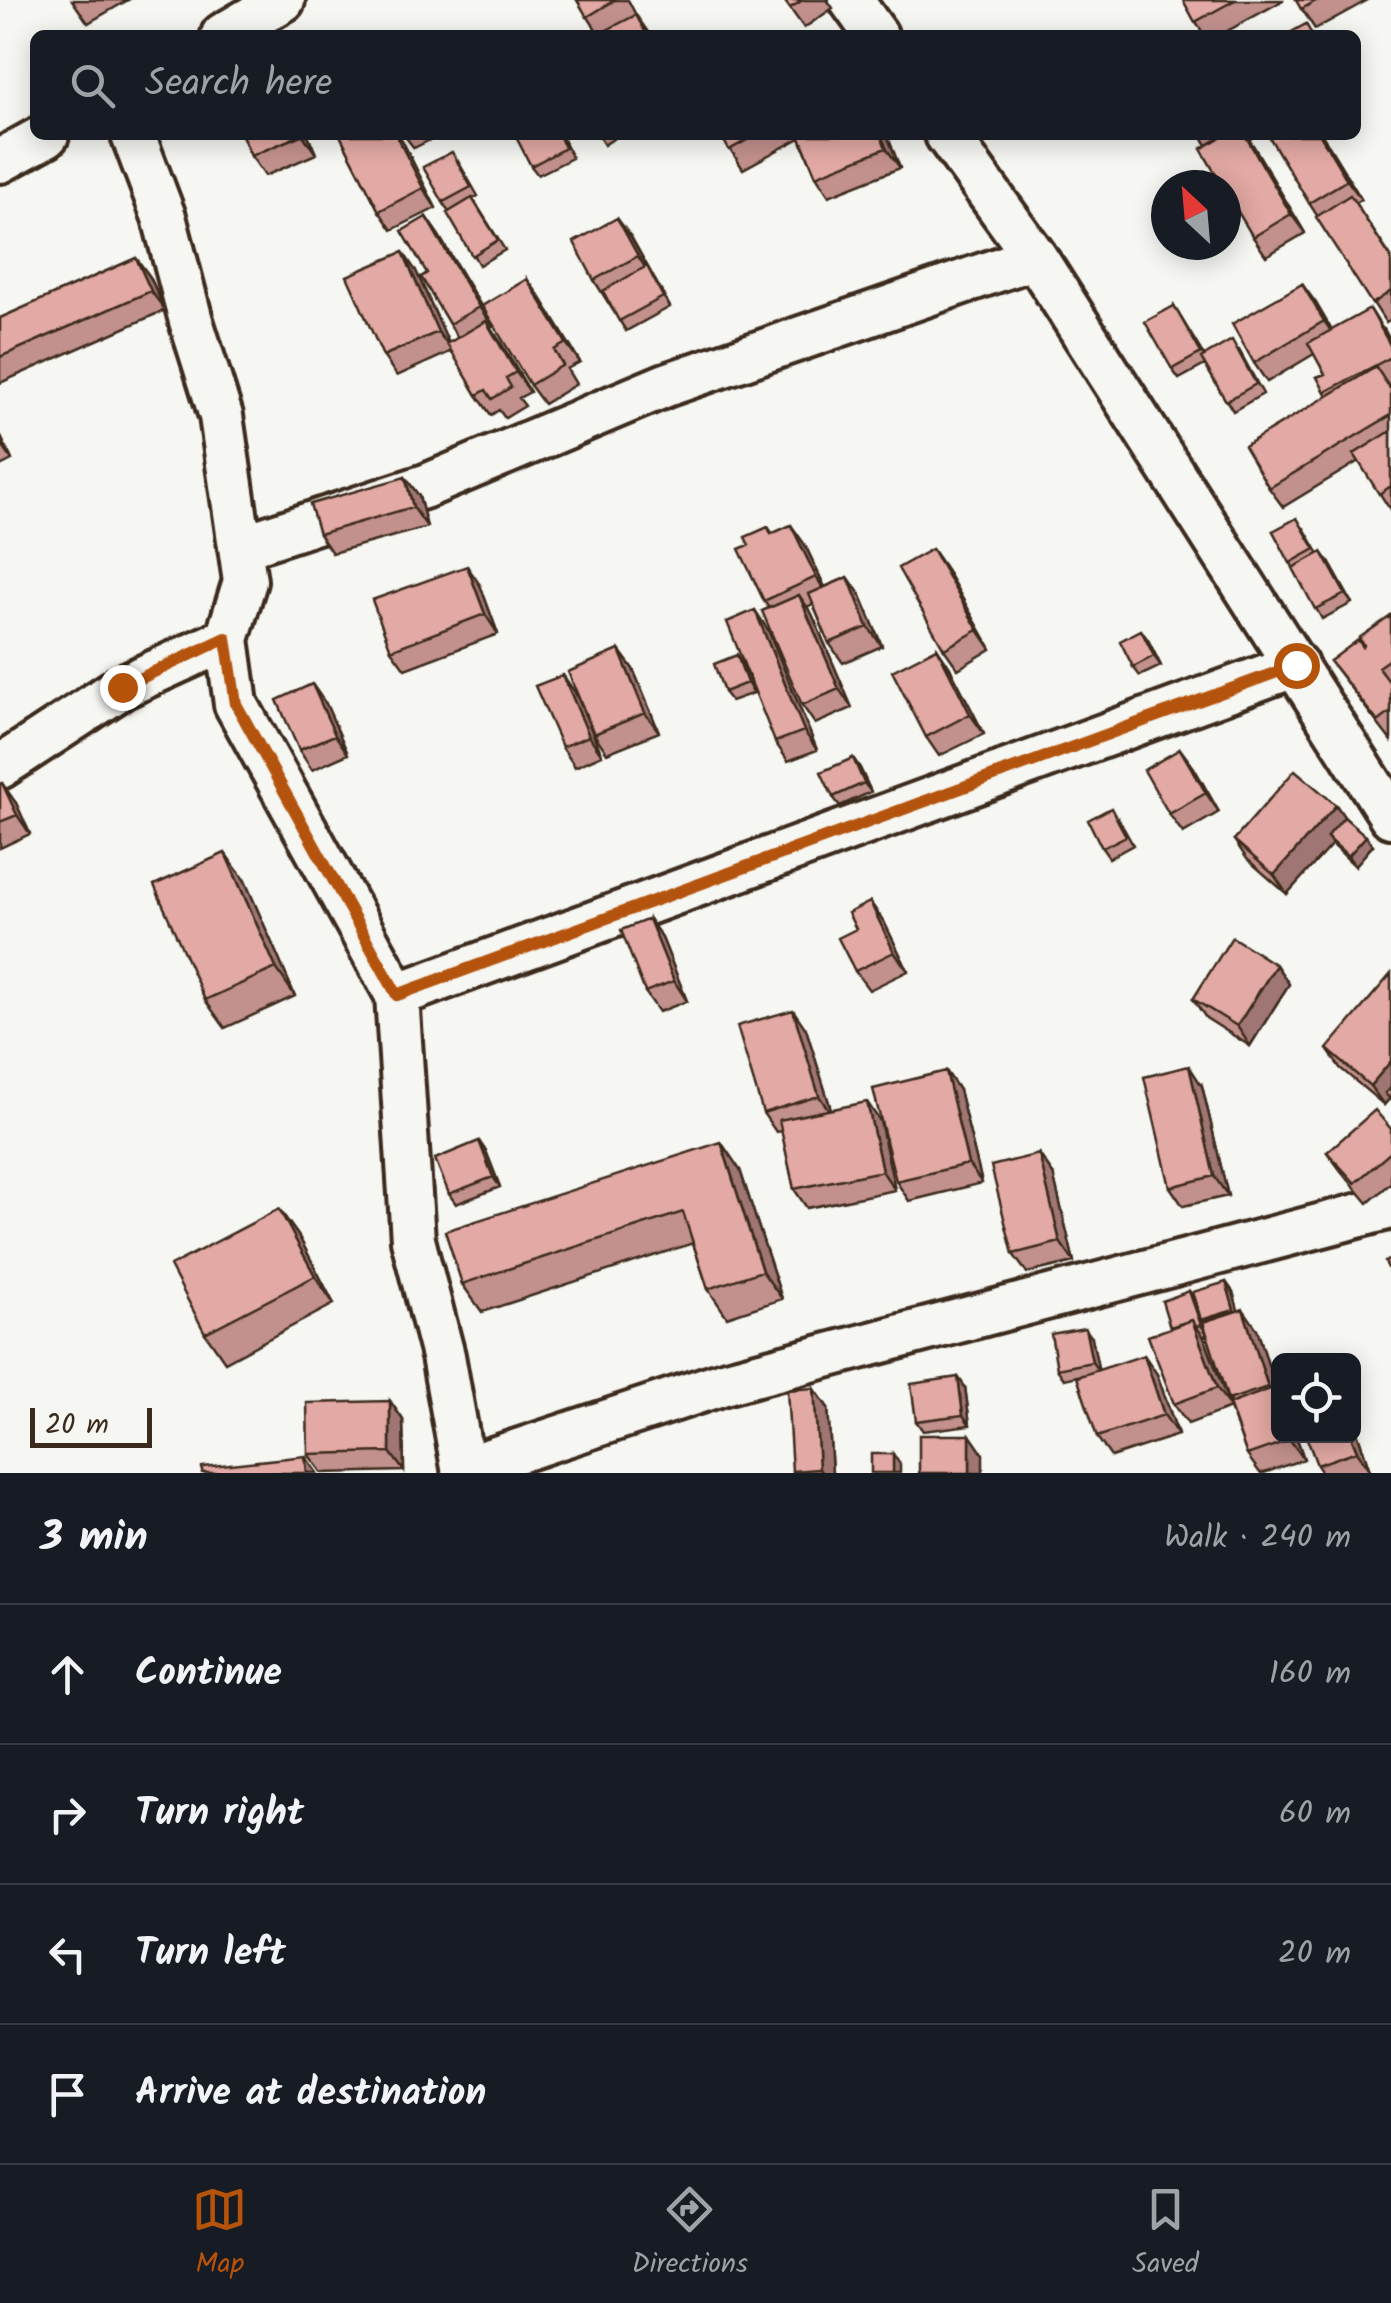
<!DOCTYPE html>
<html lang="en">
<head>
<meta charset="utf-8">
<style>
	:root { --surface:#171b24; --page:#20242c; --text:#f1f3f6; --muted:#9ea1a6; --line:#363941; --accent:#b45309 }
	body { margin:0; font-family:Kalam,sans-serif; background:var(--page); color:var(--text) }
	.controls { position:absolute; right:30px; bottom:30px; display:grid; overflow:hidden; border-radius:15px; box-shadow:0 5px 25px #0003 }
	.controls button { width:90px; height:90px; display:grid; place-items:center; padding:0; border:0; border-bottom:2px solid var(--line); background:var(--surface); color:var(--text); font:50px sans-serif }
	.compass { position:absolute; left:1151px; top:170px; width:90px; height:90px; border-radius:50%; background:var(--surface); box-shadow:0 5px 25px #0003; rotate:334deg }
	.scale { position:absolute; left:30px; bottom:25px; width:122px; box-sizing:border-box; padding-left:10px; border:5px solid #3b2a1e; border-top:0; font-size:28px; line-height:35px; white-space:nowrap; color:#3b2a1e; -webkit-text-stroke:8px #f6f6f2; paint-order:stroke }
	.stop { position:absolute; width:30px; height:30px; margin:-22px; border:8px solid #b45309; border-radius:50%; background:#fff }
	.stop.end { background:#b45309; border-color:#fff; box-shadow:0 2px 10px #0008 }
	.list { margin:0; padding:0; list-style:none }
	h2 { display:flex; justify-content:space-between; align-items:center; height:130px; margin:0; padding:0 40px; font-size:42px }
	h2 small { font-size:32px; font-weight:400; color:var(--muted) }
	.list li { display:grid; grid-template-columns:65px 1fr auto; gap:30px; align-items:center; box-sizing:border-box; height:140px; padding:0 40px; border-top:2px solid var(--line) }
	.list b { display:block; font-size:38px; white-space:nowrap }
	.list em { font-size:32px; font-style:normal; color:var(--muted) }
	.icon { flex:none; width:55px; height:55px; fill:none; stroke:currentColor; stroke-width:2; stroke-linecap:round; stroke-linejoin:round }
	.map { position:relative; flex:none; width:1391px; height:1473px; overflow:hidden }
	.search { position:absolute; background:var(--surface); box-shadow:0 5px 25px #0003; left:30px; right:30px; top:30px; height:110px; display:flex; align-items:center; gap:25px; box-sizing:border-box; padding:0 35px; border-radius:15px; color:var(--muted); font-size:38px }
	.sheet { height:690px; background:var(--surface) }
	nav { display:flex; justify-content:space-around; align-items:center; box-sizing:border-box; height:140px; border-top:2px solid var(--line); background:var(--surface); font-size:28px; color:var(--muted) }
	nav a { display:grid; justify-items:center; gap:5px }
	nav .on { color:var(--accent) }
	.map>svg:first-child { display:block }
</style>
</head>
<body>
<div class="map">
<svg width="1391" height="1473" viewBox="0 0 1391 1473">
	<rect width="100%" height="100%" fill="#f6f6f2"/>
	<filter id="ink" filterUnits="userSpaceOnUse"><feTurbulence type="fractalNoise" baseFrequency=".01" numOctaves="2"/><feDisplacementMap in="SourceGraphic" scale="20" xChannelSelector="R" yChannelSelector="G"/><feConvolveMatrix kernelMatrix="1 2 1 2 8 2 1 2 1" color-interpolation-filters="sRGB"/></filter>
	<g filter="url(#ink)">
		<g fill="none" stroke-linecap="round" stroke-linejoin="round">
			<defs>
				<path id="minor" d="M851 0 876 35
					M223 35 283 0
					M133 135 164 217 191 321 221 416 245 581 227 639 236 704 397 995 413 1240 443 1356 464 1473
					M947 135 1035 257 1391 816
					M0 161 47 135
					M240 547 426 486 666 385 1035 257
					M0 767 122 687 227 639
					M397 995 1296 665
					M463 1469 727 1382 1391 1207"/>
			</defs>
			<use href="#minor" stroke="#3b2a1e" stroke-width="50"/>
			<use href="#minor" stroke="#f6f6f2" stroke-width="42"/>
		</g>
		<path fill="#c3918d" stroke="#3b2a1e" stroke-width="2.5" fill-rule="evenodd" d="M72 0H128L88 23Z
			M577 0H628L636 15 650 35H597L599 34Z
			M784 0H827L833 8 804 28Z
			M1183 0H1284L1220 35H1204Z
			M1296 0H1368L1315 29Z
			M242 135H308L316 154 265 176 251 156Z
			M340 135H398L436 208 392 230 379 211Z
			M404 135H440L414 148Z
			M561 135 572 158 538 175 531 166Z
			M598 135H619L604 145Z
			M721 135H887L900 168 829 196 816 176 800 138 743 169Z
			M1201 135H1251L1252 138 1249 140 1305 233 1266 256 1253 237 1207 145Z
			M1322 135 1361 199 1355 203 1391 257V320L1386 323 1309 203Z
			M458 161 478 196 473 199 505 250 479 265 443 202Z
			M426 217 439 236 493 326 490 327 530 392 519 398 525 406 505 418 499 410 491 415 477 395 452 351 397 376 383 356 416 271 449 343 458 338 449 324 427 273Z
			M631 237 670 307 626 331 594 280Z
			M136 258 150 277 165 310 0 383V318Z
			M527 279 580 362 567 369 576 384 544 404 530 385Z
			M1302 284 1332 331 1384 329 1391 342V384L1389 385 1391 388V511L1359 461 1283 507 1269 488 1328 396 1317 377 1325 374 1314 354 1267 382 1254 363Z
			M1174 306 1204 356 1239 350 1263 394 1233 411 1205 365 1179 379 1172 369Z
			M0 435 12 460 0 466Z
			M405 477 419 496 427 527 332 553 319 534Z
			M768 527 773 534 805 545 825 587 848 577 861 596 882 646 843 663 829 643 813 604 807 607 812 614 852 708 815 724 802 705 769 608 764 601 749 545Z
			M1304 528 1319 554 1329 562 1352 603 1322 619 1273 531Z
			M932 549 945 568 991 649 958 669 944 649Z
			M480 585 498 634 405 669 391 650Z
			M1391 616V741L1330 661 1363 647Z
			M768 630 817 750 788 761 775 742Z
			M1148 640 1161 666 1140 676 1133 667Z
			M937 648 950 668 984 734 939 756 926 737Z
			M619 650 633 669 659 732 607 753 594 734Z
			M737 655 743 665 754 693 731 701 724 692Z
			M576 694 602 755 575 767 562 747Z
			M326 704 348 754 312 770 299 750Z
			M1180 749 1194 768 1219 812 1183 833 1169 814Z
			M853 758 860 768 871 792 840 806 833 797Z
			M0 784 16 803 30 834 0 848Z
			M1336 805 1344 817 1373 845 1355 866 1332 844 1287 894 1247 859 1234 840Z
			M1118 818 1133 845 1109 858 1102 848Z
			M245 881 295 996 225 1028 205 1000Z
			M870 902 884 922 908 971 869 990 855 971 856 929Z
			M649 919 662 938 687 1001 659 1012 645 992Z
			M1276 965 1289 984 1250 1046 1206 1018 1193 999Z
			M806 1029 831 1109 880 1121 895 1190 807 1208 794 1189 782 1131 776 1132 763 1113Z
			M1327 1049 1389 1099 1384 1105 1340 1068Z
			M946 1071 959 1090 982 1183 909 1201 896 1181Z
			M1202 1086 1228 1196 1183 1206 1170 1187Z
			M1391 1129V1183L1368 1203 1341 1171 1327 1152Z
			M486 1151 500 1187 456 1204 449 1194Z
			M1039 1154 1053 1174 1074 1262 1027 1273 1013 1254Z
			M740 1170 782 1299 727 1317 708 1289 693 1243 482 1312 462 1284Z
			M279 1209 299 1237 334 1304 225 1362 205 1333Z
			M1226 1282 1233 1292 1238 1311 1257 1329 1278 1397V1436H1296L1304 1459 1264 1473H1260L1247 1455 1230 1408 1188 1424 1174 1404 1170 1327 1189 1291 1196 1301ZM1207 1335 1230 1403H1229L1203 1336Z
			M1092 1338 1098 1370 1157 1374 1178 1435 1111 1457 1097 1437 1082 1375 1064 1379 1057 1369Z
			M958 1377 965 1387 970 1425 923 1431 916 1421Z
			M814 1388 828 1408 832 1473H794L792 1471Z
			M390 1401 403 1420 404 1471 322 1473 308 1454Z
			M1354 1423 1370 1471 1364 1473H1322L1317 1465 1354 1436Z"/>
		<path fill="#9f7673" stroke="#3b2a1e" stroke-width="2.5" d="M303 135H308L316 154Z
			M396 135H398L402 140 436 208 423 188Z
			M881 135H887L900 168 886 148Z
			M1245 135 1253 145 1305 233 1291 214Z
			M1320 135H1322L1361 199 1347 180Z
			M426 217 439 236 493 326 479 307Z
			M617 218 631 237 670 307 638 256Z
			M403 252 416 271 452 351 438 332Z
			M136 258 150 277 165 310 151 291Z
			M527 279 541 298 580 362 566 343Z
			M1302 284 1316 303 1338 341 1324 321Z
			M1370 309 1391 342V347Z
			M486 321 500 341 530 392 516 372Z
			M0 435 12 460 0 442Z
			M405 477 419 496 427 527 413 507Z
			M791 525 805 545 829 597 816 577Z
			M932 549 945 568 991 649 978 630Z
			M1322 552 1329 562 1352 603 1345 594Z
			M467 566 480 585 498 634 485 614Z
			M848 577 861 596 882 646 868 627Z
			M799 595 812 614 852 708 839 689Z
			M755 610 768 630 817 750 804 731Z
			M1141 630 1148 640 1161 666 1154 656Z
			M937 648 950 668 984 734 970 714Z
			M619 650 633 669 659 732 645 713Z
			M737 655 743 665 754 693 747 683Z
			M563 675 576 694 602 755 589 736Z
			M312 684 326 704 348 754 335 735Z
			M1180 749 1194 768 1219 812 1206 793Z
			M853 758 860 768 871 792 864 783Z
			M2 783 16 803 30 834 17 815Z
			M1336 805 1349 824 1327 837 1332 844 1287 894 1274 875Z
			M1366 836 1373 845 1355 866 1348 856Z
			M225 853 245 881 295 996 276 968Z
			M870 902 884 922 908 971 894 952Z
			M649 919 662 938 687 1001 674 981Z
			M1276 965 1289 984 1250 1046 1237 1026Z
			M793 1010 806 1029 833 1116 819 1096Z
			M1391 1061V1097L1384 1105 1370 1086Z
			M1189 1066 1202 1086 1228 1196 1214 1176Z
			M946 1071 959 1090 982 1183 968 1164Z
			M867 1102 880 1121 895 1190 882 1171Z
			M479 1141 486 1151 500 1187 493 1177Z
			M721 1142 740 1170 782 1299 762 1271Z
			M1039 1154 1053 1174 1074 1262 1060 1242Z
			M279 1209 299 1237 334 1304 315 1276Z
			M1226 1282 1233 1292 1241 1320 1234 1310Z
			M1189 1291 1196 1301 1208 1335 1201 1325Z
			M1243 1309 1257 1329 1278 1397V1406L1276 1398 1268 1387Z
			M1192 1320 1205 1339 1230 1408 1217 1388Z
			M1085 1328 1092 1338 1099 1372 1092 1362Z
			M1144 1355 1157 1374 1178 1435 1164 1415Z
			M958 1377 965 1387 970 1425 963 1415Z
			M814 1388 828 1408 832 1473H822L819 1469Z
			M390 1401 403 1420 404 1471 390 1452Z
			M1354 1423 1370 1471 1357 1451 1351 1436H1354Z
			M970 1435 983 1454V1473H970Z
			M1289 1436H1296L1304 1459 1290 1440Z
			M893 1454 900 1464V1473H893Z
			M305 1456 317 1473H307Z"/>
		<path fill="#e3a9a4" stroke="#3b2a1e" stroke-width="2.5" d="M577 0H615L587 17Z
			M784 0H803L790 8Z
			M1183 0H1235L1195 22Z
			M1296 0H1318L1301 9Z
			M636 15 647 35H597Z
			M1306 24 1312 35H1286Z
			M242 135H301L251 156Z
			M340 135H396L423 188 379 211Z
			M515 135H559L565 148 531 166Z
			M721 135H756L729 150Z
			M799 135H881L886 148 816 176Z
			M1224 135H1245L1291 214 1253 237 1226 192V185H1222L1201 149Z
			M1268 135H1320L1347 180 1309 203Z
			M452 152 471 187 443 202 423 167Z
			M1350 195 1391 258V291L1372 304 1316 217Z
			M472 198 498 240 472 256 447 213Z
			M426 217 479 307 449 324 421 277 427 273 402 231Z
			M617 218 638 256 594 280 574 242Z
			M403 252 438 332 383 356 347 276Z
			M136 258 151 291 0 357V318Z
			M647 266 663 297 619 321 603 291Z
			M527 279 566 343 554 350 563 365 530 385 482 306Z
			M1302 284 1324 321 1254 363 1232 324Z
			M1174 306 1201 353 1172 369 1145 322Z
			M1370 309 1391 347V357L1325 392 1317 377 1325 374 1308 343Z
			M486 321 516 372 506 378 511 387 492 399 486 390 477 395 447 344Z
			M1232 340 1256 384 1226 401 1201 358Z
			M1376 367 1391 390V415L1269 488 1244 446Z
			M1391 431V486L1379 494 1354 454Z
			M405 477 413 507 319 534 310 504Z
			M1297 518 1315 549 1290 563 1273 531Z
			M791 525 816 577 764 601 739 549 749 545 745 537 768 527 771 534Z
			M932 549 978 630 944 649 898 568Z
			M1322 552 1345 594 1315 609 1293 568Z
			M467 566 485 614 391 650 372 600Z
			M848 577 868 627 829 643 809 594Z
			M799 595 839 689 802 705 762 611Z
			M755 610 804 731 775 742 727 622Z
			M1391 616V658L1378 667 1391 684V712L1378 722 1330 661 1358 640 1363 647 1364 645 1359 638Z
			M1141 630 1154 656 1133 667 1120 641Z
			M937 648 970 714 926 737 892 671Z
			M619 650 645 713 594 734 568 672Z
			M737 655 747 683 724 692 714 664Z
			M563 675 589 736 562 747 535 686Z
			M312 684 335 735 299 750 277 700Z
			M1180 749 1206 793 1169 814 1144 770Z
			M853 758 864 783 833 797 821 772Z
			M1295 770 1336 805 1274 875 1234 840Z
			M2 783 17 815 0 822V784Z
			M1111 808 1126 836 1102 848 1088 820Z
			M1344 817 1366 836 1348 856 1327 837Z
			M225 853 276 968 205 1000 154 885Z
			M870 902 894 952 855 971 838 938 856 929 848 913Z
			M649 919 674 981 645 992 621 930Z
			M1232 937 1276 965 1237 1026 1193 999Z
			M1391 974V1061L1370 1086 1327 1049Z
			M793 1010 819 1096 763 1113 737 1026Z
			M1189 1066 1214 1176 1170 1187 1144 1077Z
			M946 1071 968 1164 896 1181 873 1089Z
			M1391 1088V1100L1385 1093Z
			M867 1102 882 1171 794 1189 779 1120Z
			M1375 1110 1391 1129V1152L1355 1183 1327 1152Z
			M479 1141 493 1177 449 1194 435 1159Z
			M721 1142 762 1271 708 1289 683 1212 462 1284 445 1231Z
			M1039 1154 1060 1242 1013 1254 991 1166Z
			M279 1209 315 1276 205 1333 170 1266Z
			M1391 1259V1274L1385 1262Z
			M1226 1282 1234 1310 1201 1320 1193 1292Z
			M1189 1291 1201 1325 1196 1326 1192 1320 1170 1327 1162 1301Z
			M1243 1309 1268 1387 1228 1400 1203 1322Z
			M1192 1320 1217 1388 1174 1404 1148 1336Z
			M1085 1328 1092 1362 1057 1369 1051 1334Z
			M1144 1355 1164 1415 1097 1437 1077 1377Z
			M958 1377 963 1415 916 1421 911 1384Z
			M814 1388 819 1469 792 1471 787 1390Z
			M1273 1388 1278 1406V1436H1289L1290 1440 1247 1455 1229 1404Z
			M390 1401V1452L308 1454 307 1403Z
			M919 1435H970V1473H919Z
			M1306 1436H1351L1357 1451 1317 1465Z
			M871 1454H893V1473H871Z
			M305 1456 307 1473H202V1467Z"/>
	</g>
	<g fill="none" stroke-linecap="round" stroke-linejoin="round" filter="url(#ink)">
		<path stroke="#b45309" stroke-width="12" d="M122 687 226 638 236 704 397 995 1296 665"/>
	</g>
</svg>
<div class="controls">
<button><svg class="icon" aria-label="locate" viewBox="0 0 24 24"><circle cx="12" cy="12" r="6"/><path d="M12 2v4M12 18v4M2 12h4M18 12h4"/></svg></button>
</div>
<svg class="compass" viewBox="-18 -18 36 36"><path d="M0-13l5 13h-10z" fill="#e53935"/><path d="M0 13l5-13h-10z" fill="#9ea1a6"/></svg>
<div class="scale">20 m</div>
<div class="stop" style="left:1296px;top:665px"></div>
<div class="stop end" style="left:122px;top:687px"></div>
<div class="search"><svg class="icon" aria-label="search" viewBox="0 0 24 24"><circle cx="10" cy="10" r="6"/><path d="M15 15l6 6"/></svg>Search here</div>
</div>
<section class="sheet">
<h2>3 min<small>Walk · 240 m</small></h2>
<ul class="list">
<li><svg class="icon" aria-label="ahead" viewBox="0 0 24 24"><path d="M12 20V5M6 11l6-6 6 6"/></svg><div><b>Continue</b></div><em>160 m</em></li>
<li><svg class="icon" aria-label="right" viewBox="0 0 24 24"><path d="M7 20v-9h11M14 6l5 5-5 5"/></svg><div><b>Turn right</b></div><em>60 m</em></li>
<li><svg class="icon" aria-label="left" viewBox="0 0 24 24"><path d="M17 20v-9H6M10 6l-5 5 5 5"/></svg><div><b>Turn left</b></div><em>20 m</em></li>
<li><svg class="icon" aria-label="arrive" viewBox="0 0 24 24"><path d="M6 21V4h12l-3 4 3 4H6"/></svg><div><b>Arrive at destination</b></div></li>
</ul>
</section>
<nav>
<a class="on"><svg class="icon" aria-label="map" viewBox="0 0 24 24"><path d="M3 6l6-2 6 2 6-2v14l-6 2-6-2-6 2zM9 4v14M15 6v14"/></svg>Map</a>
<a><svg class="icon" aria-label="directions" viewBox="0 0 24 24"><path d="M12 3l9 9-9 9-9-9zM9 14v-3h6M13 9l2 2-2 2"/></svg>Directions</a>
<a><svg class="icon" aria-label="saved" viewBox="0 0 24 24"><path d="M7 4h10v16l-5-4-5 4z"/></svg>Saved</a>
</nav>
</body>
</html>
